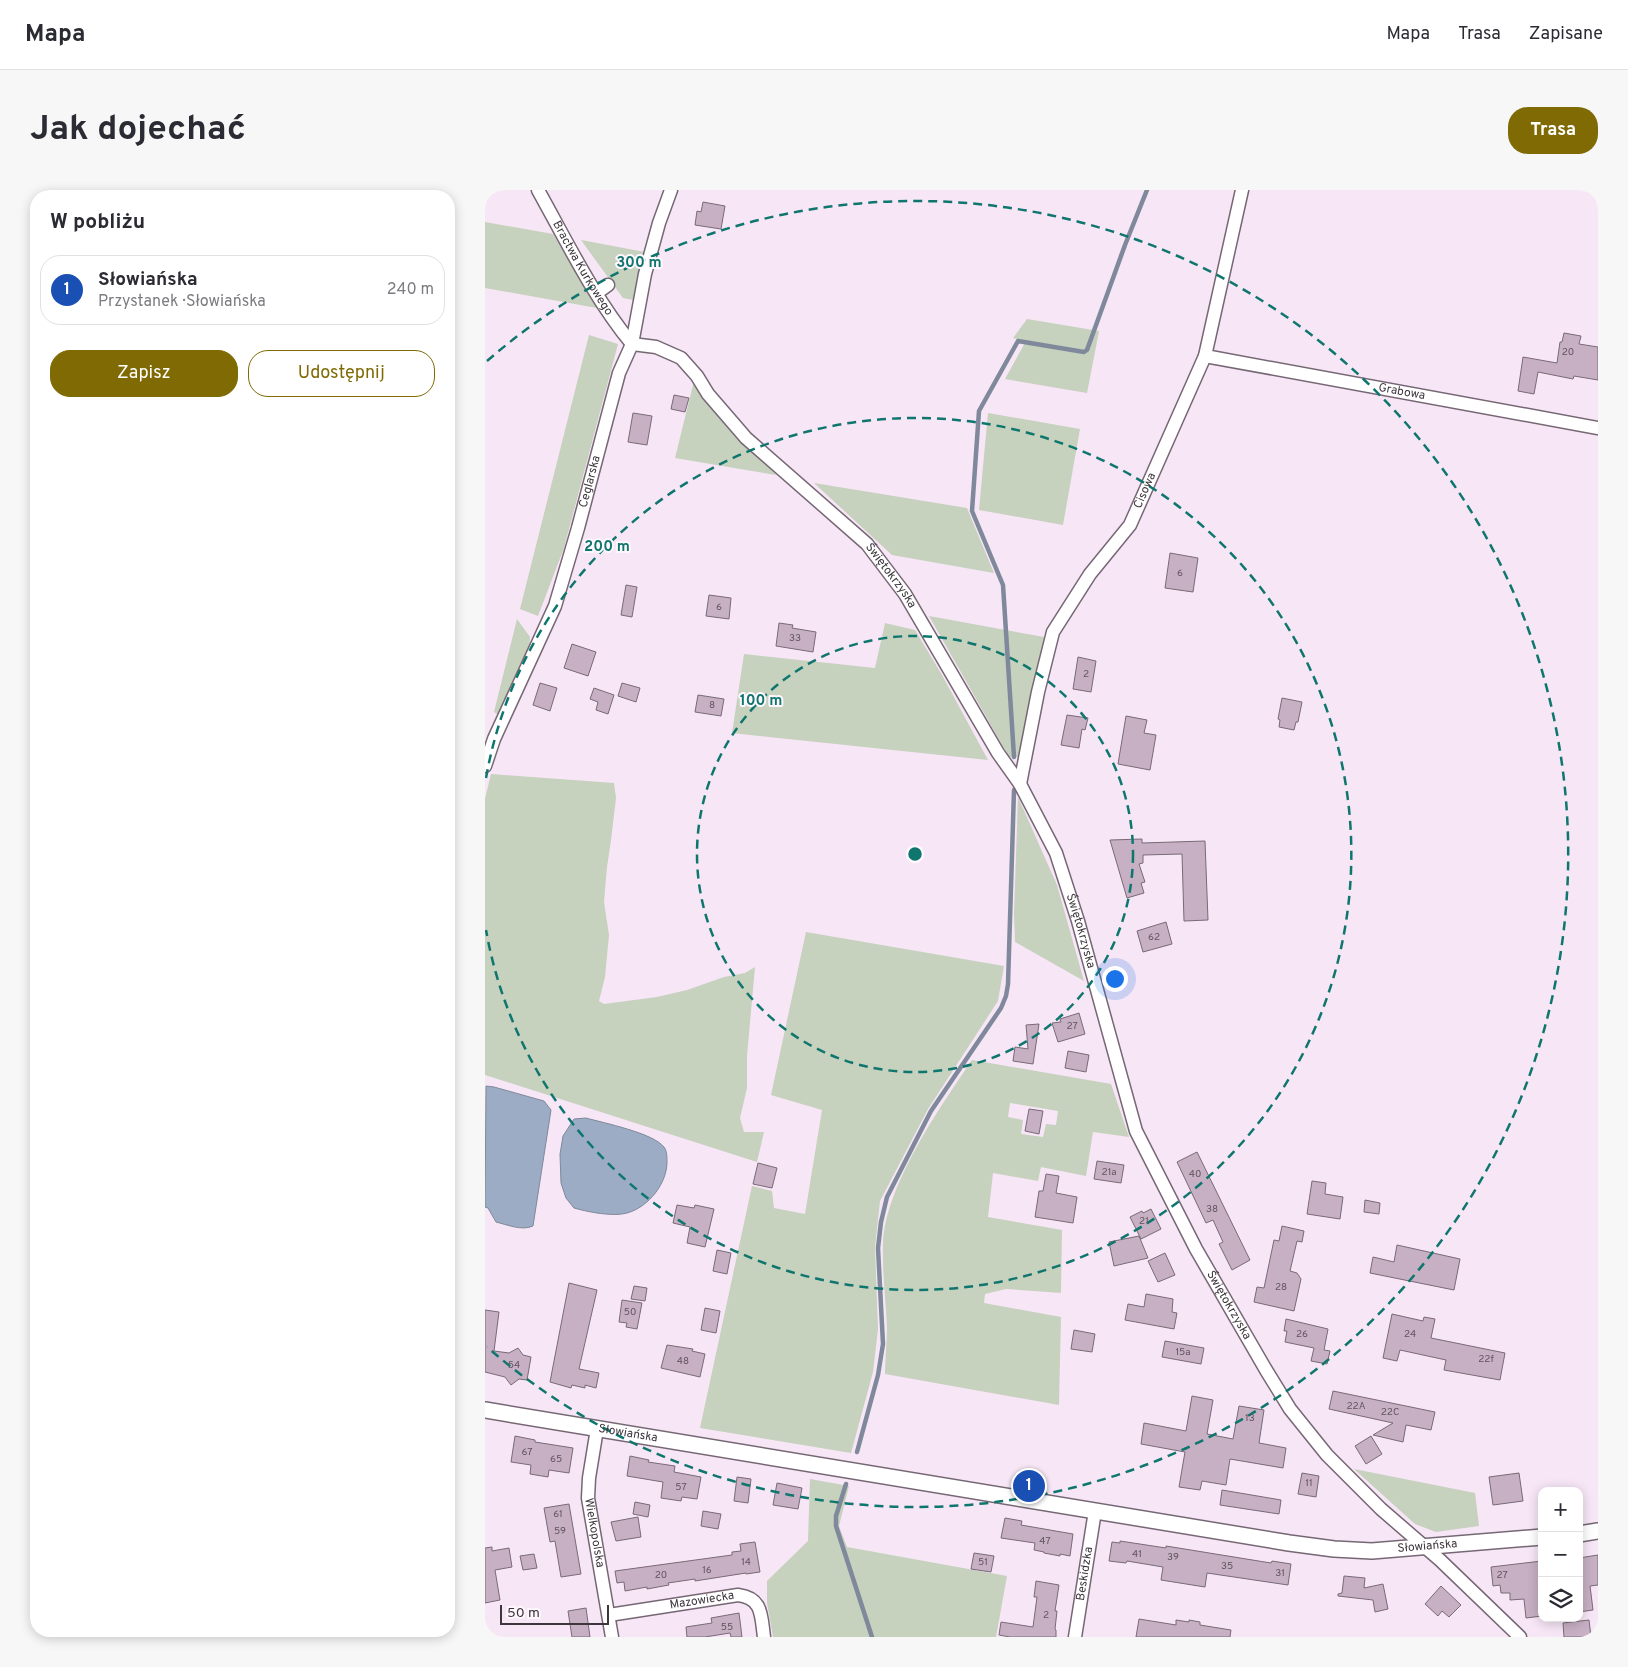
<!DOCTYPE html>
<html lang="pl">
<head>
<meta charset="utf-8">
<style>
	:root { --surface:#fff; --page:#f7f7f7; --text:#2b2b33; --muted:#7c7c81; --line:#e1e1e2; --accent:#7f6a03 }
	body { margin:0; font-family:Overpass,sans-serif; background:var(--page); color:var(--text) }
	.controls { position:absolute; right:15px; bottom:15px; display:grid; overflow:hidden; border-radius:10px; box-shadow:0 2px 12px #0003 }
	.controls button { width:45px; height:45px; display:grid; place-items:center; padding:0; border:0; border-bottom:1px solid var(--line); background:var(--surface); color:var(--text); font:25px sans-serif }
	.scale { position:absolute; left:15px; bottom:12px; width:109px; box-sizing:border-box; padding-left:5px; border:2px solid #3d363c; border-top:0; font-size:14px; line-height:18px; white-space:nowrap; color:#3d363c; -webkit-text-stroke:4px #fef7fd; paint-order:stroke }
	.you { position:absolute; left:629px; top:788px; width:18px; height:18px; margin:-12px; border:4px solid #fff; border-radius:50%; background:#1a73e8; box-shadow:0 0 0 8px #1a73e833 }
	.badge { display:grid; place-items:center; width:32px; height:32px; border-radius:50%; background:var(--accent); color:#fff; font-size:16px; font-weight:700 }
	.pin { position:absolute; translate:-50% -50%; border:2px solid #fff; box-shadow:0 1px 5px #0006 }
	.list { margin:0; padding:0; list-style:none }
	h2 { display:flex; justify-content:space-between; align-items:center; height:65px; margin:0; padding:0 20px; font-size:21px }
	h2 small { font-size:16px; font-weight:400; color:var(--muted) }
	.list li { display:grid; grid-template-columns:32px 1fr auto; gap:15px; align-items:center; box-sizing:border-box; height:70px; margin:0 10px 10px; padding:0 10px; border:1px solid var(--line); border-radius:20px }
	.list b { display:block; font-size:19px; white-space:nowrap }
	.list p { margin:0; font-size:16px; white-space:nowrap; color:var(--muted) }
	.list em { font-size:16px; font-style:normal; color:var(--muted) }
	.actions { display:flex; gap:10px; padding:15px 20px }
	.actions a { flex:1; padding:11px 0; border:1px solid var(--accent); border-radius:20px; text-align:center; font-size:18px; color:var(--accent) }
	.actions .main { background:var(--accent); color:#fff }
	.icon { flex:none; width:28px; height:28px; fill:none; stroke:currentColor; stroke-width:2; stroke-linecap:round; stroke-linejoin:round }
	.map { position:relative; flex:none; width:1113px; height:1447px; overflow:hidden; border-radius:20px }
	header { display:flex; align-items:center; gap:30px; box-sizing:border-box; height:70px; padding:0 25px; background:var(--surface); border-bottom:1px solid var(--line) }
	header strong { font-size:24px }
	nav { display:flex; gap:28px; margin-inline-start:auto; font-size:18px }
	.intro { display:flex; align-items:center; justify-content:space-between; box-sizing:border-box; height:120px; padding:0 30px }
	h1 { margin:0; font-size:35px }
	.button { padding:12px 22px; border-radius:20px; background:var(--accent); color:#fff; font-size:18px; font-weight:700 }
	main { display:flex; gap:30px; padding:0 30px }
	aside { flex:1; background:var(--surface); border-radius:20px; box-shadow:0 2px 12px #0003 }
	.map>svg:first-child { display:block }
</style>
</head>
<body>
<header>
<strong>Mapa</strong>
<nav><a>Mapa</a><a>Trasa</a><a>Zapisane</a></nav>
</header>
<div class="intro"><h1>Jak dojechać</h1><a class="button">Trasa</a></div>
<main>
<aside>
<h2>W pobliżu<small></small></h2>
<ul class="list">
<li><span class="badge" style="background:#1a4fb4">1</span><div><b>Słowiańska</b><p>Przystanek · Słowiańska</p></div><em>240 m</em></li>
</ul>
<div class="actions"><a class="main">Zapisz</a><a>Udostępnij</a></div>
</aside>
<div class="map">
<svg width="1113" height="1447" viewBox="0 0 1113 1447">
	<rect width="100%" height="100%" fill="#f7e6f6"/>
	<path fill="#c6d1be" fill-rule="evenodd" d="M0 32 68 44 112 118 0 98Z
		M96 50 160 62 148 110 138 108Z
		M542 129 614 141 602 203 520 189 541 151 528 148Z
		M104 145 133 154 79 358 53 426 35 419Z
		M209 191 291 285 190 268Z
		M503 223 595 239 578 335 494 320Z
		M329 293 482 318 509 383 407 365Z
		M444 426 559 447 539 563 534 567H524Z
		M32 429 45 447 44 460 14 525 9 522Z
		M400 433 430 440 457 485 503 570 247 543 259 464 390 478Z
		M6 584 129 593 131 608 126 650 122 677 119 712 124 745 120 787 114 811 119 814 172 807 202 800 239 787 260 783 270 777 262 866V898L255 928 259 942H279L272 972 0 885V609Z
		M533 607 572 695 599 791 530 752 529 724Z
		M321 742 519 776 513 811 443 919 395 1011 390 1057 393 1139 388 1182 366 1263 215 1238 267 996 287 1001 289 1018 320 1024 337 920 286 905Z
		M487 870 626 894 644 947 608 942 601 986 556 977 553 991 508 983 503 1027 577 1040 576 1103 521 1099 500 1104 499 1113 576 1127 574 1215 400 1184C400 1169 402 1153 402 1138 401 1110 397 1082 398 1054 400 996 455 917 487 870ZM525 913 573 921 571 935 561 934 558 947 536 944 538 930 523 927Z
		M869 1279 990 1303 994 1336 951 1342 930 1334Z
		M325 1289 364 1296 354 1336 362 1357 522 1386 511 1447H288L282 1413V1391L323 1351Z"/>
	<path fill="#9bacc4" stroke="#7f899b" d="M1 896 9 897 59 911 66 920 48 1036C37 1041 23 1035 11 1032L3 1018 0 1017Z
		M101 928C119 933 168 943 179 957 182 961 182 967 182 972 182 993 164 1017 142 1023 128 1027 103 1022 89 1018L81 1008 76 993 75 964 78 946 89 929Z"/>
	<g fill="none" stroke-linecap="round" stroke-linejoin="round">
		<path stroke="#7f899b" stroke-width="4.5" d="M529 567 518 395 487 321 494 221 533 151 599 162 602 160 640 55 662 0
			M372 1262 393 1185 398 1154 393 1058 396 1032 402 1007 446 921 516 818 521 806 523 794 529 600
			M361 1294 351 1326V1336L387 1447"/>
	</g>
	<path fill="#c7afc4" stroke="#796a77" d="M218 12 240 16 236 39 210 35 212 21 216 22Z
		M1079 143 1096 146 1094 154 1113 157V190L1089 186 1088 189 1053 182 1049 204 1033 201 1038 167 1072 173 1075 152H1077Z
		M189 205 204 208 200 222 186 219Z
		M148 223 167 226 162 255 143 252Z
		M685 363 713 368 708 402 680 398Z
		M141 395 152 397 147 427 136 425Z
		M224 405 246 408 244 429 221 426Z
		M294 433 308 435 307 438 331 442 328 462 291 456Z
		M87 454 111 462 103 486 79 478Z
		M593 467 611 471 606 502 588 499Z
		M55 493 72 498 65 521 48 515Z
		M137 493 155 498 151 512 133 506Z
		M109 498 129 505 123 524 111 520 113 512 105 509Z
		M213 505 239 509 236 526 210 522Z
		M797 508 817 512 813 532H811L809 540 794 537 795 530 793 529Z
		M582 525 603 528 600 540 597 539 594 558 576 555Z
		M641 526 662 530 659 543 671 545 665 580 633 574Z
		M657 649V653L720 651 723 730 699 731 697 664 658 665V673L654 674 660 692 656 693 659 703 642 708 625 650Z
		M681 732 687 754 658 762 652 741Z
		M594 823 600 844 573 852 567 833 576 832 575 829Z
		M554 834 548 874 528 871 530 857 543 859 541 835Z
		M583 861 604 865 601 882 580 878Z
		M544 919 558 921 554 944 540 941Z
		M712 962 765 1070 747 1080 734 1054 738 1052 728 1030 721 1033 692 972Z
		M612 971 639 975 636 993 609 989Z
		M273 973 292 978 287 998 268 994Z
		M561 984 574 986 571 1003 592 1007 588 1033 550 1027 554 1001H558Z
		M827 991 841 993 840 1004 858 1007 855 1029 822 1024Z
		M880 1010 895 1013 894 1024 879 1022Z
		M192 1015 209 1018 210 1015 229 1019 220 1057 202 1053 205 1037 188 1033Z
		M666 1019 676 1039 656 1049 645 1027 657 1021 658 1023Z
		M797 1036 819 1041 817 1052 812 1051 805 1081 812 1083 816 1089 809 1121 769 1112 772 1097 779 1098 789 1050 794 1051Z
		M654 1046 663 1068 629 1076 624 1052Z
		M912 1055 975 1069 969 1100 885 1083 888 1067 909 1072Z
		M232 1060 246 1063 242 1084 228 1081Z
		M680 1063 690 1085 673 1092 663 1071Z
		M84 1093 112 1100 94 1179 114 1183 111 1198 100 1195V1198L87 1195 86 1198 65 1192Z
		M149 1096 162 1098 160 1111 146 1109Z
		M661 1104 688 1109 687 1122 692 1123 689 1139 640 1130 643 1114 659 1117Z
		M137 1110 157 1113 152 1139 141 1137 142 1133 134 1132Z
		M220 1118 235 1121 231 1143 216 1140Z
		M0 1120 14 1122 9 1161 24 1163 33 1158 38 1165 46 1167 42 1190 34 1189 26 1195 20 1187 0 1182Z
		M907 1124 938 1131 939 1127 950 1129 946 1148 1020 1163 1015 1190 959 1180 961 1170 915 1160 912 1171 898 1168Z
		M801 1129 843 1139 839 1160 845 1161 842 1174 826 1171 829 1158 800 1152 802 1141H799Z
		M589 1140 610 1144 607 1162 586 1159Z
		M680 1151 719 1158 716 1174 677 1167Z
		M182 1155 208 1159 207 1161 220 1164 215 1187 176 1178Z
		M848 1201 950 1222 946 1240 921 1235 918 1252 888 1245 908 1233 844 1219Z
		M707 1206 728 1210 722 1244 748 1249 754 1216 779 1220 774 1253 801 1258 798 1278 745 1269 741 1295 717 1291 715 1300 694 1297 700 1262 656 1254 659 1233 701 1241Z
		M30 1246 50 1250V1252L88 1258 84 1283 64 1280 63 1287 45 1284 46 1275 26 1272Z
		M886 1246 897 1264 881 1274 870 1256Z
		M145 1266 164 1270 163 1272 190 1276 189 1282 216 1287 212 1309 197 1307 196 1311 176 1308 178 1292 142 1286Z
		M817 1283 834 1286 831 1307 813 1304Z
		M1034 1283 1038 1311 1008 1315 1004 1287Z
		M252 1287 266 1289 263 1313 249 1311Z
		M292 1293 317 1298 313 1319 288 1315Z
		M737 1300 796 1310 794 1324 735 1315Z
		M150 1312 165 1315 163 1327 148 1324Z
		M84 1314 96 1384 76 1387 70 1351 65 1352 59 1318Z
		M218 1321 236 1324 233 1339 216 1336Z
		M153 1327 156 1347 131 1351 126 1332Z
		M520 1328 537 1331 536 1335 588 1344 585 1366 575 1364V1366L559 1363V1362L549 1360 550 1353 516 1348Z
		M635 1351 681 1358V1356L786 1373 787 1371 806 1374 803 1395 722 1383 720 1397 676 1390 678 1377 642 1371 641 1373 624 1371 627 1352 635 1353Z
		M270 1352 275 1382 261 1384V1383L210 1391V1389L183 1393 184 1395 162 1399V1397L140 1401 139 1392 132 1393 130 1381 247 1365V1362L256 1361 255 1354Z
		M7 1357V1361L24 1358 27 1377 10 1380 15 1410 0 1413V1358Z
		M489 1363 509 1366 506 1382 486 1379Z
		M49 1364 52 1378 38 1380 35 1366Z
		M1113 1365V1395L1105 1396 1108 1420 1094 1422V1368Z
		M1057 1371V1426L1041 1428 1039 1409 1025 1410V1403H1016L1015 1395 1008 1396 1006 1377Z
		M859 1386 880 1388 879 1398 898 1394 903 1419 890 1422 888 1410 853 1406V1404L857 1403Z
		M551 1391 574 1395 570 1421H572L570 1439 571 1440V1447H525L514 1445 516 1432 548 1437 552 1407H549Z
		M956 1396 976 1415 964 1427 957 1421 953 1426 940 1414Z
		M101 1418 105 1447H87L83 1421Z
		M254 1423 257 1447H246L245 1443 220 1447H202L201 1437 227 1433 226 1428Z
		M654 1429 691 1435V1430L704 1432V1430L715 1432V1435L746 1440 745 1447H651Z
		M1104 1430 1106 1447H1079L1078 1433Z"/>
	<g fill="none" stroke-linecap="round" stroke-linejoin="round">
		<defs>
			<g id="minor">
				<path id="s1" d="M53 0C82 52 109 108 147 154L171 157 196 168 212 186 223 204 261 248 382 354 420 404 513 563 535 594 571 663 593 731 651 941 711 1059 781 1180 805 1219 842 1265 896 1319 955 1370 1035 1447"/>
				<path d="M112 103 123 95"/>
				<path id="s2" d="M720 166 1113 238"/>
				<path id="s3" d="M0 576 9 549 70 416 93 338 134 183 147 154 160 84 174 33 186 0"/>
				<path id="s4" d="M535 594 553 502 568 442 605 384 645 335 720 166 757 0"/>
				<path id="s5" d="M112 1239 104 1288 103 1308 127 1447"/>
				<path id="s6" d="M124 1425 253 1405C278 1408 276 1426 279 1447"/>
				<path id="s7" d="M590 1447 610 1321"/>
			</g>
			<g id="tertiary">
				<path id="s8" d="M0 1220 804 1353 849 1359 887 1361 1057 1347"/>
				<path d="M1094 1344 1113 1341"/>
			</g>
		</defs>
		<use href="#minor" stroke="#766774" stroke-width="15"/>
		<use href="#tertiary" stroke="#766774" stroke-width="18"/>
		<use href="#minor" stroke="#fff" stroke-width="12"/>
		<use href="#tertiary" stroke="#fff" stroke-width="15"/>
	</g>
	<g fill="none" stroke="#0f766e" stroke-width="2.5" stroke-dasharray="9 6">
		<circle cx="430" cy="664" r="218"/>
		<path d="M1 588A436 436 0 1 1 1 740"/>
		<path d="M2 171A653 653 0 1 1 2 1157"/>
	</g>
	<g text-anchor="middle" dominant-baseline="central" stroke-width="4" stroke-linejoin="round" paint-order="stroke">
		<g font-size="10" fill="#60545e">
			<text x="1083" y="162">20</text>
			<text x="695" y="383">6</text>
			<text x="234" y="417">6</text>
			<text x="310" y="448">33</text>
			<text x="601" y="484">2</text>
			<text x="227" y="515">8</text>
			<text x="669" y="747">62</text>
			<text x="587" y="836">27</text>
			<text x="624" y="982">21a</text>
			<text x="710" y="984">40</text>
			<text x="727" y="1019">38</text>
			<text x="659" y="1031">21</text>
			<text x="796" y="1097">28</text>
			<text x="145" y="1122">50</text>
			<text x="817" y="1144">26</text>
			<text x="925" y="1144">24</text>
			<text x="698" y="1162">15a</text>
			<text x="1001" y="1169">22f</text>
			<text x="198" y="1171">48</text>
			<text x="29" y="1175">54</text>
			<text x="871" y="1216">22A</text>
			<text x="905" y="1222">22C</text>
			<text x="765" y="1228">13</text>
			<text x="42" y="1262">67</text>
			<text x="71" y="1269">65</text>
			<text x="824" y="1293">11</text>
			<text x="196" y="1297">57</text>
			<text x="73" y="1324">61</text>
			<text x="75" y="1341">59</text>
			<text x="560" y="1351">47</text>
			<text x="652" y="1364">41</text>
			<text x="688" y="1367">39</text>
			<text x="261" y="1372">14</text>
			<text x="498" y="1372">51</text>
			<text x="742" y="1376">35</text>
			<text x="222" y="1380">16</text>
			<text x="795" y="1383">31</text>
			<text x="176" y="1385">20</text>
			<text x="1017" y="1385">27</text>
			<text x="561" y="1425">2</text>
			<text x="242" y="1437">55</text>
		</g>
		<g font-size="12" fill="#3d363c" stroke="#fef7fd">
			<text stroke="none"><textPath href="#s1" startOffset="90">Bractwa Kurkowego</textPath></text>
			<text stroke="none"><textPath href="#s2" startOffset="200">Grabowa</textPath></text>
			<text stroke="none"><textPath href="#s3" startOffset="304">Ceglarska</textPath></text>
			<text stroke="none"><textPath href="#s4" startOffset="325">Cisowa</textPath></text>
			<text stroke="none"><textPath href="#s1" startOffset="536">Świętokrzyska</textPath></text>
			<text stroke="none"><textPath href="#s1" startOffset="941">Świętokrzyska</textPath></text>
			<text stroke="none"><textPath href="#s1" startOffset="1346">Świętokrzyska</textPath></text>
			<text stroke="none"><textPath href="#s8" startOffset="145">Słowiańska</textPath></text>
			<text stroke="none"><textPath href="#s5" startOffset="105">Wielkopolska</textPath></text>
			<text stroke="none"><textPath href="#s8" startOffset="954">Słowiańska</textPath></text>
			<text stroke="none"><textPath href="#s7" startOffset="64">Beskidzka</textPath></text>
			<text stroke="none"><textPath href="#s6" startOffset="94">Mazowiecka</textPath></text>
		</g>
	</g>
	<circle cx="430" cy="664" r="8" fill="#0f766e" stroke="#fef7fd" stroke-width="2.5"/>
	<g font-size="15" text-anchor="middle" font-weight="bold" fill="#0f766e" stroke="#fef7fd" stroke-width="4" stroke-linejoin="round" paint-order="stroke">
		<text x="154" y="77">300 m</text>
		<text x="122" y="361">200 m</text>
		<text x="276" y="515">100 m</text>
	</g>
</svg>
<div class="controls">
<button>+</button>
<button>−</button>
<button><svg class="icon" aria-label="layers" viewBox="0 0 24 24"><path d="M12 4l9 5-9 5-9-5zM3 14l9 5 9-5"/></svg></button>
</div>
<div class="scale">50 m</div>
<div class="you"></div>
<div class="pin badge" style="left:544px;top:1296px;background:#1a4fb4">1</div>
</div>
</main>
</body>
</html>
